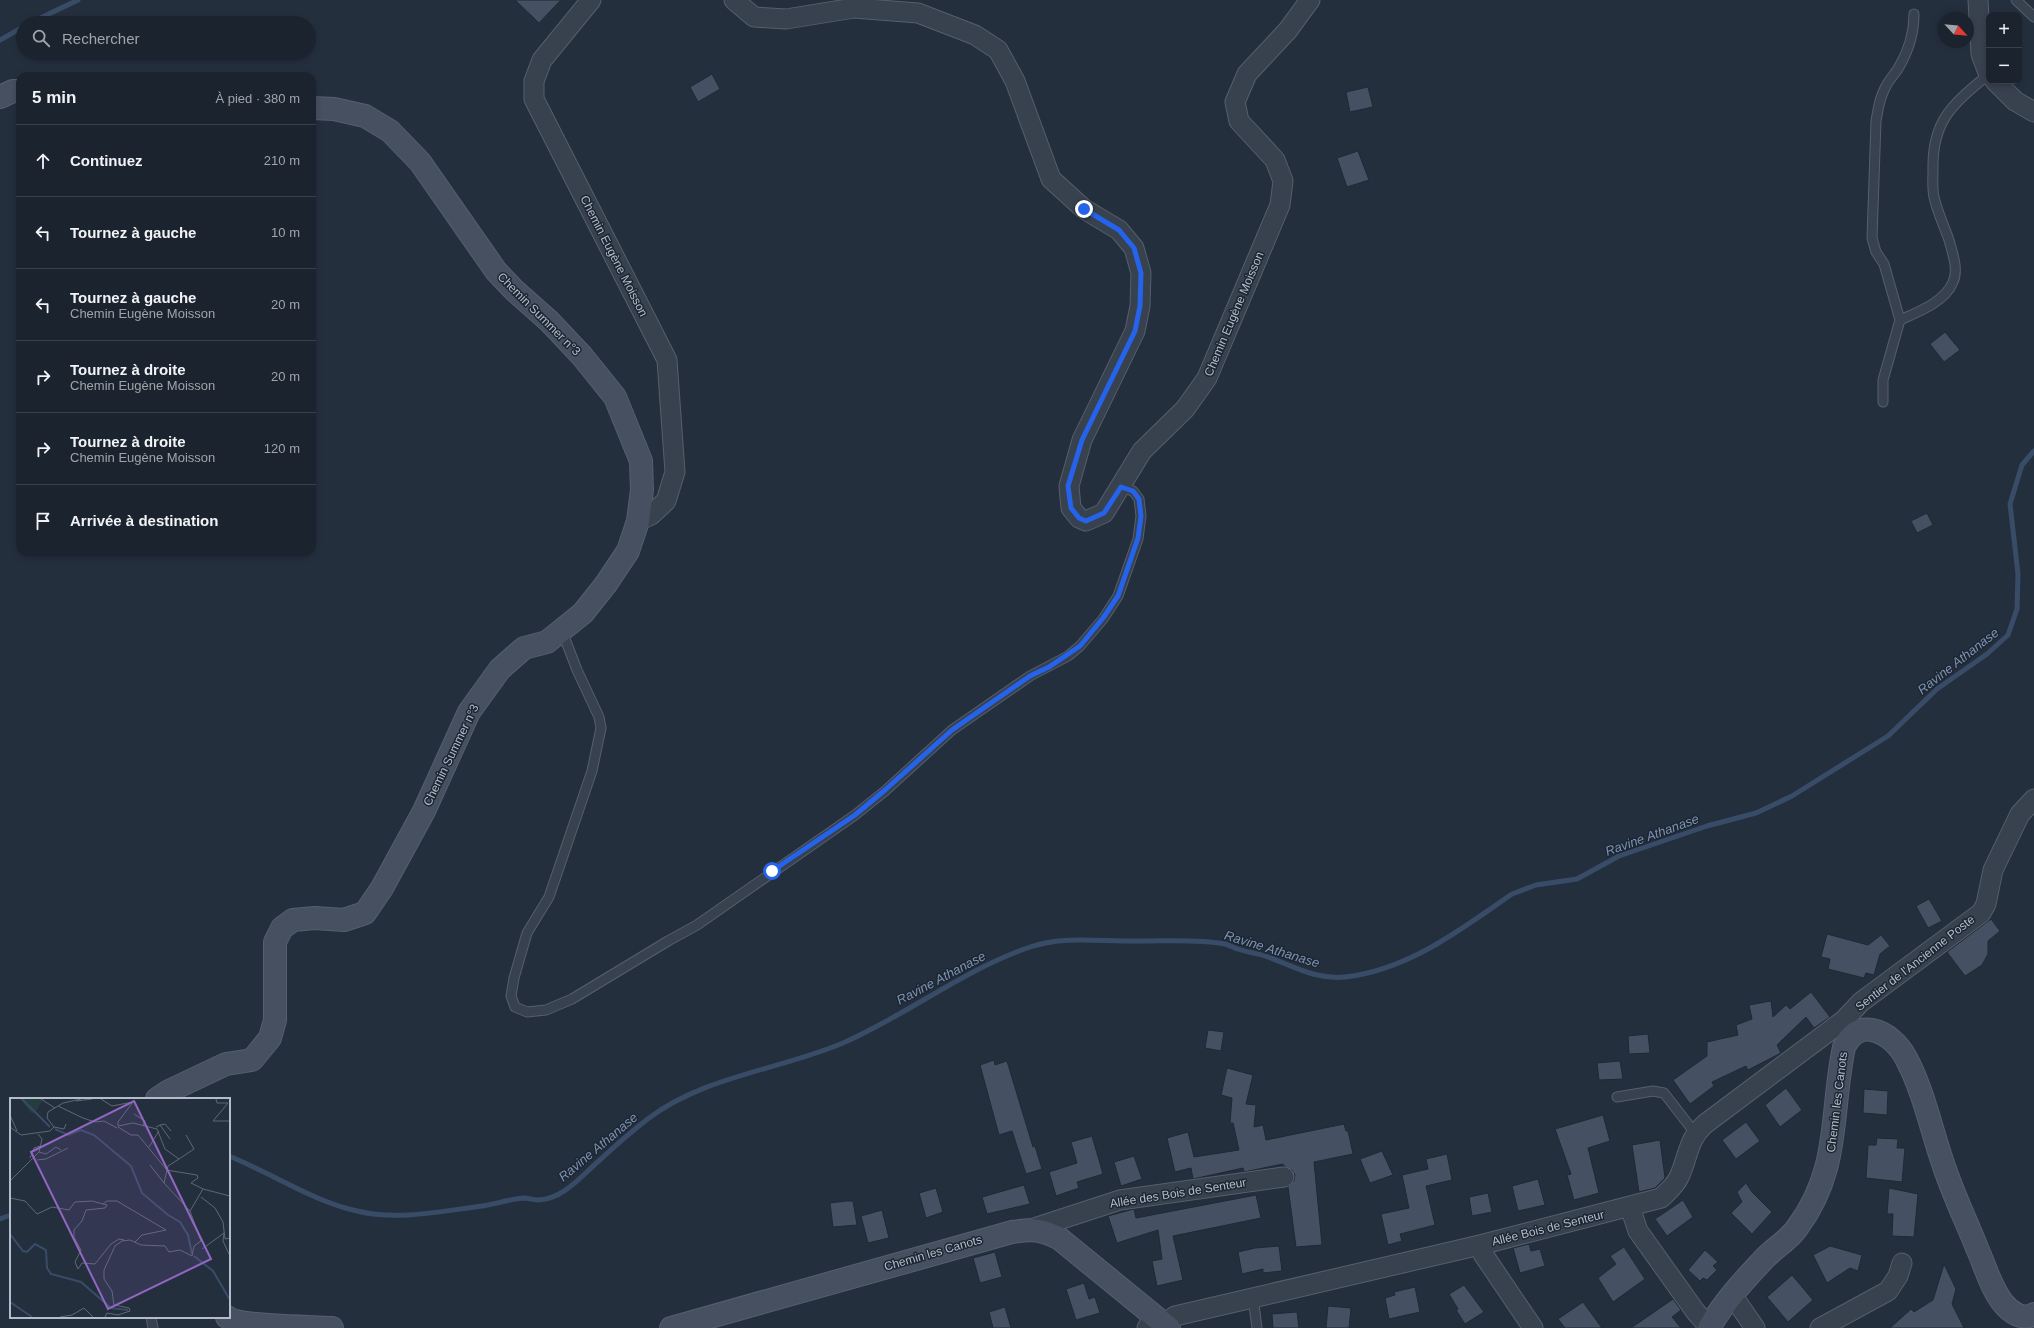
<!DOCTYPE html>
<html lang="fr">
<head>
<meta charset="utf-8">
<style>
	:root { --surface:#1b232e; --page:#282f3a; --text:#f1f3f6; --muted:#a0a4aa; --line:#39404a }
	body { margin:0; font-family:Arial,sans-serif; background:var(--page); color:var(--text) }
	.controls { position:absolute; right:12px; top:12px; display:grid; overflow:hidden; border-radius:8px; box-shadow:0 2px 6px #0003 }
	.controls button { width:36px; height:36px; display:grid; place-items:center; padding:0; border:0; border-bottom:1px solid var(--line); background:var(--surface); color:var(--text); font:20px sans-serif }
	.compass { position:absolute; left:1938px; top:12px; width:36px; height:36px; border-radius:50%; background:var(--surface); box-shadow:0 2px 6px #0003; rotate:116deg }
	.stop { position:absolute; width:12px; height:12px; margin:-9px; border:3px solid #2563eb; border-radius:50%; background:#fff }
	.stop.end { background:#2563eb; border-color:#fff; box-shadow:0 1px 4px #0008 }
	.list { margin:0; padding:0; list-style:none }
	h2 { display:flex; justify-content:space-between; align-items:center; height:52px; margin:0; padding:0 16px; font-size:17px }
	h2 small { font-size:13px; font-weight:400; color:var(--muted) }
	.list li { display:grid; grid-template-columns:26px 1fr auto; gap:12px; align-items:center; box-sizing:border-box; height:72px; padding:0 16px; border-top:1px solid var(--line) }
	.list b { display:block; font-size:15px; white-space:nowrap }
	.list p { margin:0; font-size:13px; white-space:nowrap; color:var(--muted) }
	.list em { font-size:13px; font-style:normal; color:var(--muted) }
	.icon { flex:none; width:22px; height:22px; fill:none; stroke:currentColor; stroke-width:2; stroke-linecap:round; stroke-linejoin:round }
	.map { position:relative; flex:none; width:2034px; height:1328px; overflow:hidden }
	.search { position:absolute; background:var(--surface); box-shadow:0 2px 6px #0003; left:16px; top:16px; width:300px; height:44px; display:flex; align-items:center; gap:10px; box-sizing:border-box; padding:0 14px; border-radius:22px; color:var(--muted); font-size:15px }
	.panel { position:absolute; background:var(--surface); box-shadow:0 2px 6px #0003; left:16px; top:72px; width:300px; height:484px; border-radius:12px }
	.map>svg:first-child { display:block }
</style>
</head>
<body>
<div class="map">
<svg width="2034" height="1328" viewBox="0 0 2034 1328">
	<rect width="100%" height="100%" fill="#242f3e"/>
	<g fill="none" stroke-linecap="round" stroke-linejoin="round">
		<path stroke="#394c67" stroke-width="5" d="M30 23 78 0
			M0 40 23 27
			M229 1156C271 1173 312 1201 357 1211 397 1221 443 1211 482 1206 496 1204 510 1199 524 1198 528 1198 533 1200 538 1200 564 1199 582 1175 601 1159 616 1145 632 1131 649 1118 705 1076 779 1070 843 1043 907 1015 963 970 1030 947 1066 935 1104 942 1141 941 1167 941 1200 939 1225 944 1232 946 1231 947 1238 949 1246 952 1256 953 1265 956 1292 965 1314 980 1345 977 1409 970 1461 929 1512 894L1536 885 1577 879 1619 856 1707 826 1756 813 1792 796 1888 736 1937 689 1987 654 2008 635 2017 609 2018 574 2010 504 2022 465 2034 451
			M0 1219 11 1215"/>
	</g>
	<path fill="#455162" stroke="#1f2835" d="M515 0H561L539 23Z
		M712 74 720 89 698 102 690 87Z
		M1368 87 1373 107 1350 112 1346 92Z
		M1358 151 1369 180 1347 187 1337 158Z
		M1945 332 1960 350 1944 362 1930 344Z
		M1927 513 1933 525 1917 533 1911 521Z
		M1929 899 1942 921 1928 928 1916 906Z
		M1991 919 2000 931 1988 941V954L1982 965 1965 976 1947 952Z
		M1827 934 1868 945 1881 935 1890 946 1880 954 1874 975 1866 973 1864 978 1828 969 1830 959 1821 957Z
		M1811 992 1830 1017 1814 1028 1806 1017 1777 1045 1781 1053 1748 1070 1746 1066 1712 1082 1714 1086 1690 1104 1673 1080 1707 1056V1042L1738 1035 1736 1025 1752 1019 1749 1005 1771 1001 1773 1017 1786 1005 1790 1009Z
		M1208 1030 1224 1032 1221 1051 1205 1048Z
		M1648 1034 1650 1053 1629 1054 1628 1036Z
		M994 1060 995 1065 1007 1061 1033 1147 1035 1146 1042 1169 1026 1174 1012 1131 999 1135 980 1065Z
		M1620 1061 1623 1079 1599 1080 1597 1063Z
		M1227 1068 1253 1075 1246 1104 1256 1105 1254 1127 1263 1125 1266 1140 1344 1124 1346 1131H1348L1353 1154 1314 1162 1322 1245 1296 1247 1288 1187 1294 1181 1295 1175 1292 1170 1284 1166 1283 1164 1244 1172 1243 1168 1193 1179 1191 1168 1175 1172 1167 1138 1188 1132 1194 1157 1239 1150 1233 1123H1230L1232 1098 1221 1095Z
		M1786 1088 1802 1110 1780 1127 1765 1105Z
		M1864 1089 1888 1091 1887 1115 1863 1113Z
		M1603 1115 1610 1141 1588 1148 1599 1193 1574 1200 1567 1175 1571 1174 1555 1129Z
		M1746 1122 1760 1141 1736 1159 1722 1140Z
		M1092 1136 1103 1174 1077 1182 1079 1188 1056 1196 1049 1172 1077 1163 1071 1142Z
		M1877 1138 1898 1139 1897 1148H1905L1902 1182 1866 1178 1868 1145H1876Z
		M1660 1140 1665 1178 1655 1188 1639 1192 1632 1145Z
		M1382 1151 1393 1175 1370 1183 1360 1159Z
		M1447 1154 1452 1180 1426 1186 1435 1225 1400 1234 1402 1241 1388 1245 1381 1214 1409 1208 1402 1175 1428 1169 1426 1159Z
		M1134 1156 1142 1179 1121 1186 1114 1162Z
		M1538 1179 1545 1205 1518 1211 1512 1186Z
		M1746 1183 1752 1192 1772 1212 1752 1234 1731 1213 1742 1202 1737 1192Z
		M1024 1185 1030 1204 987 1214 982 1197Z
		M936 1188 943 1212 926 1218 919 1193Z
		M1889 1188 1918 1194 1914 1237 1892 1236 1893 1214H1887Z
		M1488 1193 1492 1212 1472 1216 1469 1197Z
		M1256 1195 1261 1218 1173 1236 1183 1280 1157 1286 1152 1261 1162 1259 1158 1230 1117 1243 1108 1216 1134 1209 1136 1218Z
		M1683 1200 1693 1217 1667 1236 1655 1219Z
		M846 1201H853L857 1225 833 1227 830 1203Z
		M882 1210 889 1238 868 1243 861 1216Z
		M1529 1244 1531 1251 1540 1249 1545 1266 1520 1273 1513 1248Z
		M1279 1246 1282 1271 1263 1273V1269L1242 1274 1238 1252 1255 1248Z
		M1830 1246 1862 1255 1858 1271 1850 1268 1827 1283 1813 1255Z
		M1624 1247 1645 1279 1613 1302 1598 1278 1616 1264 1610 1256Z
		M1705 1250 1718 1262 1713 1266 1717 1270 1707 1280 1703 1278 1700 1281 1688 1270Z
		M995 1252 1002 1277 980 1283 973 1258Z
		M1944 1264 1956 1289 1952 1304 1964 1328H1890L1911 1309 1914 1312 1933 1300Z
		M1792 1275 1813 1300 1788 1322 1767 1297Z
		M1084 1283 1089 1299 1095 1297 1100 1313 1076 1320 1066 1289Z
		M1464 1285 1484 1312 1465 1324 1456 1310 1458 1309 1449 1294Z
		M1415 1287 1420 1312 1389 1319 1385 1298 1395 1295 1394 1292Z
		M1673 1299 1681 1310 1672 1317 1681 1328H1631Z
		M1583 1302 1602 1328H1565L1558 1319Z
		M1328 1306 1351 1308 1349 1328H1326Z
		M1005 1307 1011 1328H993L989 1312Z
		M1297 1312 1299 1328H1273L1272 1314Z"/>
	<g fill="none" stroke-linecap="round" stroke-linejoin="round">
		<defs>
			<path id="lane" d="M2016 0 2034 17
				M1900 320C1918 312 1945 302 1953 282 1959 269 1952 252 1949 240 1944 226 1937 211 1934 197 1932 188 1933 178 1933 169 1932 120 1953 104 1989 74
				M1883 402V380L1900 320 1884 264 1876 252 1872 238 1876 121C1878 110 1879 99 1885 88 1888 81 1895 74 1899 67 1909 50 1914 34 1914 14
				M562 631 577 670 599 717 601 728 592 771 549 897 527 933 514 978 511 996 515 1007 527 1012 546 1010 572 999 668 941 697 925 855 815 885 791 952 730 1030 676 1068 656 1080 646 1103 619 1118 596 1138 539 1141 516 1139 499 1133 491 1121 487
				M1617 1097 1653 1091 1664 1093 1695 1133
				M1253 1297 1257 1328
				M151 1317 153 1328"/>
			<path id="street" d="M591 0 542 60 534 81V99L667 360 675 472 666 501 651 515 638 521
				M734 0 754 17 786 19 854 8 918 13 975 35 998 50 1015 81 1051 179 1084 209 1119 230 1134 248 1141 273 1140 306 1135 331 1082 440 1069 486 1071 508 1079 518 1086 521 1104 513 1142 451 1185 409 1207 378 1280 205 1283 181 1275 160 1239 121 1235 102 1247 74 1288 30 1310 0
				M1978 0 1981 54 1989 75
				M1995 81 2015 101 2034 112
				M1844 1020 1861 1002 1981 913 1986 904 1993 870 2020 814 2034 799
				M1630 1207 1638 1231 1695 1311 1709 1327
				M1028 1230 1120 1200 1284 1177
				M1480 1245 1483 1254 1533 1328
				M1732 1295 1755 1328
				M1165 1324 1175 1316 1480 1245 1661 1198C1668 1191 1675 1186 1679 1177 1689 1156 1687 1140 1705 1124L1844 1020 1854 1034
				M1147 1328 1155 1316
				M1820 1328 1888 1291 1898 1276 1902 1263"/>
			<path id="secondary" d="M0 97 13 91H20
				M157 1099 169 1091 226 1064 252 1060 270 1038 275 1020V942L282 928 293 920 315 918 344 920 365 913 382 888 424 811 469 712 500 669 524 648 547 642 583 613 606 584 628 551 638 521 642 490 641 461 615 397 582 356 549 321 514 290 496 271 420 162 390 131 365 116 334 109 312 108
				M227 1317C237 1326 314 1327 332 1328
				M671 1328 1012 1232C1033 1229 1041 1229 1060 1239L1169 1328
				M1709 1328C1723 1303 1744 1280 1764 1259 1774 1248 1789 1240 1797 1228 1841 1169 1830 1114 1844 1047 1850 1036 1858 1027 1872 1030 1887 1033 1899 1045 1906 1058 1925 1094 1932 1134 1946 1172 1955 1198 1967 1223 1977 1248 1985 1266 1991 1288 2003 1303 2010 1312 2023 1321 2034 1314"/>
		</defs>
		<use href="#lane" stroke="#565f6c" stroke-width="11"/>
		<use href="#street" stroke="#565f6c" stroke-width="21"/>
		<use href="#secondary" stroke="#565f6c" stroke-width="24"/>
		<use href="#lane" stroke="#38414e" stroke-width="9"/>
		<use href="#street" stroke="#38414e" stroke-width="19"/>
		<use href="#secondary" stroke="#465061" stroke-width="22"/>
	</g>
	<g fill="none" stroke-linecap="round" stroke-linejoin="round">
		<path stroke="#2563eb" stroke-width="5" d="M772 871 855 815 885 790 952 730 1030 676 1049 667 1080 646 1103 618 1118 596 1138 538 1141 516 1139 499 1133 491 1121 487 1104 513 1086 521 1079 518 1071 508 1068 486 1082 440 1135 331 1140 306 1141 273 1134 248 1119 230 1084 209"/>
	</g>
	<g text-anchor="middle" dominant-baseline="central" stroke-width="3" stroke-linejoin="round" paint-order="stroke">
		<g font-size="12" fill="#b4bcc9" stroke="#1d2633">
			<text transform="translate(614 256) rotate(63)">Chemin Eugène Moisson</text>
			<text transform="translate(539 314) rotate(45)">Chemin Summer n°3</text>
			<text transform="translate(1234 314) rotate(-67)">Chemin Eugène Moisson</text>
			<text transform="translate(451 755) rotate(-64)">Chemin Summer n°3</text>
			<text transform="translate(1915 963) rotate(-38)">Sentier de l'Ancienne Poste</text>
			<text transform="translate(1837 1102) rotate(-83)">Chemin les Canots</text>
			<text transform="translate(1178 1193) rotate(-9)">Allée des Bois de Senteur</text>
			<text transform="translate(1548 1228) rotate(-14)">Allée Bois de Senteur</text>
			<text transform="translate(933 1253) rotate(-16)">Chemin les Canots</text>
		</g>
		<g font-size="13" font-style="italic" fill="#7c92b1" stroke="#1d2633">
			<text transform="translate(1958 661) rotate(-38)">Ravine Athanase</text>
			<text transform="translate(1652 835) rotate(-20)">Ravine Athanase</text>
			<text transform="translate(1272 949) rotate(17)">Ravine Athanase</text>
			<text transform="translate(941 978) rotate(-28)">Ravine Athanase</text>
			<text transform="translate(598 1147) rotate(-40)">Ravine Athanase</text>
		</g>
	</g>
	<g transform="translate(10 1098)">
		<rect width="220" height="220" fill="#242f3e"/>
		<path d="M10 1H33L25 15H21Z" fill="#263c3f"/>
		<path fill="none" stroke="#394c67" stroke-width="2" d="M12 1 40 29M45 31 58 37 71 32 84 37 121 68 132 95 158 117 170 124 178 137 182 156M0 136 13 153 17 154 25 146 36 152 37 170 41 176 71 184 101 210 118 212M184 158 203 173 220 202M0 204 22 219"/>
		<path fill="none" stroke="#5e6776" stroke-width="1" d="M31 1 45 10M91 1 102 8 123 4 108 24V28L123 25 147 31 155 51 169 61 158 68 154 85 180 113M206 1 207 5H218L203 23H220M66 3 82 1M48 8 73 20 85 24 94 23 107 30M124 16 135 23 133 28M0 17 7 33M150 27 155 26 161 33M0 29 11 37 40 33 44 29 37 20 38 14 53 5 71 1M44 29 54 31 56 26M108 29 121 37H128L156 71M146 29 150 27 160 41M139 49 149 33M29 54 36 56 46 49 51 52M20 60 24 50 30 48M169 61 184 51 176 37M27 62 36 61 58 50M140 67 154 85M156 72 187 77 188 80 181 85 193 91M0 83 29 54 32 41 28 36M191 99 205 110 213 124 215 141 220 140M0 100 15 103 27 116 42 109 59 112 65 104 82 103 97 107 95 110 76 112 72 123 64 132V139L71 152 65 164 68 171 72 165 85 166 101 146 109 141 114 142M93 106 97 103H107L156 132 132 137 125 144M180 113 193 91 220 98M214 135 213 143 220 158M192 151 214 135M50 219 62 217 74 210 83 219M95 219 97 215 108 217 120 213 119 210 104 207 102 193 94 181V172L105 148 112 143 120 142 131 147 155 148 159 154 170 152 182 158 184 148 191 143 180 113"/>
		<path fill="#9266c3" fill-opacity="0.15" stroke="#9266c3" stroke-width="2" d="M124 3 201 161 98 211 21 54Z"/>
		<rect width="220" height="220" fill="none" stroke="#b4bcc9" stroke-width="2"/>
	</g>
</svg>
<div class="controls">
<button>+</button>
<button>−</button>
</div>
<svg class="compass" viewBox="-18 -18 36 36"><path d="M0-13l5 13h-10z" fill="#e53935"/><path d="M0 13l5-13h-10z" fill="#a0a4aa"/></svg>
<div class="stop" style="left:772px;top:871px"></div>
<div class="stop end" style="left:1084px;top:209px"></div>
<div class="search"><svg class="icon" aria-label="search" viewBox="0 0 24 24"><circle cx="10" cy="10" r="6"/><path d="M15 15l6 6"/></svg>Rechercher</div>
<section class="panel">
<h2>5 min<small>À pied · 380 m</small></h2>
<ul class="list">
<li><svg class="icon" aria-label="ahead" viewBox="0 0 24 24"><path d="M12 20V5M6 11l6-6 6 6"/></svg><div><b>Continuez</b></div><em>210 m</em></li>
<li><svg class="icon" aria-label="left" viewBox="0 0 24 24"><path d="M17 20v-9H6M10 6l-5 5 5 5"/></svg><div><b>Tournez à gauche</b></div><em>10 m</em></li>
<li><svg class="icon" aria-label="left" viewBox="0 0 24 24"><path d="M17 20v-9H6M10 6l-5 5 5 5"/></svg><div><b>Tournez à gauche</b><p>Chemin Eugène Moisson</p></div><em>20 m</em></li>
<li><svg class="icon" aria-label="right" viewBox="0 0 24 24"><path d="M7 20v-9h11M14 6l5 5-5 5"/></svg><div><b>Tournez à droite</b><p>Chemin Eugène Moisson</p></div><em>20 m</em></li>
<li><svg class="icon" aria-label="right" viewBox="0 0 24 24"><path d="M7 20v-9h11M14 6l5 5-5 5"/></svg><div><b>Tournez à droite</b><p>Chemin Eugène Moisson</p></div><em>120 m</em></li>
<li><svg class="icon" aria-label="arrive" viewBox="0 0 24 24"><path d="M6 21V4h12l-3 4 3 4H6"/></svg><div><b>Arrivée à destination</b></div></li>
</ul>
</section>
</div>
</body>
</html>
